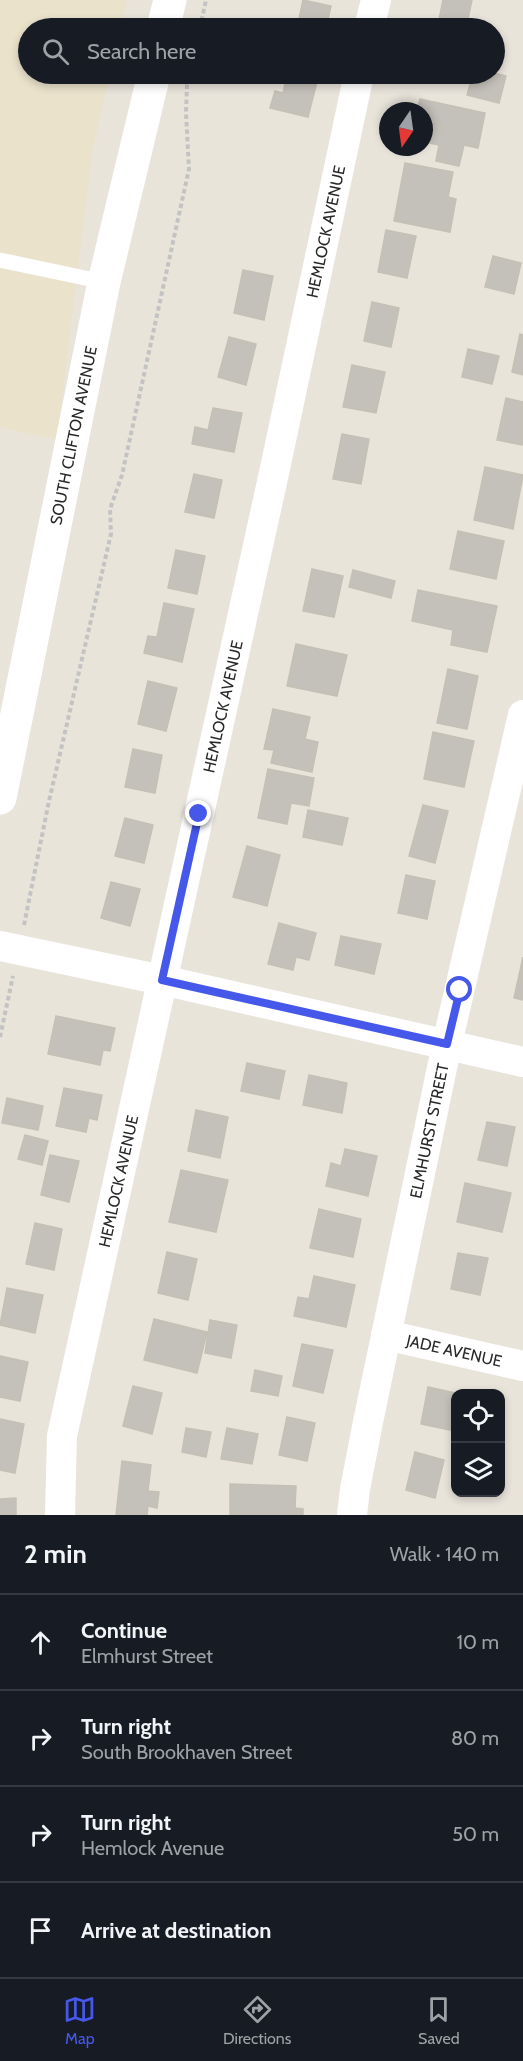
<!DOCTYPE html>
<html lang="en">
<head>
<meta charset="utf-8">
<style>
	:root { --surface:#171b24; --page:#20242c; --text:#f1f3f6; --muted:#9ea1a6; --line:#363941; --accent:#4658ea }
	body { margin:0; font-family:Cabin,sans-serif; background:var(--page); color:var(--text) }
	.controls { position:absolute; right:18px; bottom:18px; display:grid; overflow:hidden; border-radius:12px; box-shadow:0 3px 9px #0003 }
	.controls button { width:54px; height:54px; display:grid; place-items:center; padding:0; border:0; border-bottom:2px solid var(--line); background:var(--surface); color:var(--text); font:30px sans-serif }
	.compass { position:absolute; left:379px; top:102px; width:54px; height:54px; border-radius:50%; background:var(--surface); box-shadow:0 3px 9px #0003; rotate:193deg }
	.stop { position:absolute; width:18px; height:18px; margin:-14px; border:4px solid #4658ea; border-radius:50%; background:#fff }
	.stop.end { background:#4658ea; border-color:#fff; box-shadow:0 2px 6px #0008 }
	.list { margin:0; padding:0; list-style:none }
	h2 { display:flex; justify-content:space-between; align-items:center; height:78px; margin:0; padding:0 24px; font-size:26px }
	h2 small { font-size:20px; font-weight:400; color:var(--muted) }
	.list li { display:grid; grid-template-columns:39px 1fr auto; gap:18px; align-items:center; box-sizing:border-box; height:96px; padding:0 24px; border-top:2px solid var(--line) }
	.list b { display:block; font-size:22px; white-space:nowrap }
	.list p { margin:0; font-size:20px; white-space:nowrap; color:var(--muted) }
	.list em { font-size:20px; font-style:normal; color:var(--muted) }
	.icon { flex:none; width:33px; height:33px; fill:none; stroke:currentColor; stroke-width:2; stroke-linecap:round; stroke-linejoin:round }
	.map { position:relative; flex:none; width:523px; height:1515px; overflow:hidden }
	.search { position:absolute; background:var(--surface); box-shadow:0 3px 9px #0003; left:18px; right:18px; top:18px; height:66px; display:flex; align-items:center; gap:15px; box-sizing:border-box; padding:0 21px; border-radius:33px; color:var(--muted); font-size:22px }
	.sheet { height:462px; background:var(--surface) }
	nav { display:flex; justify-content:space-around; align-items:center; box-sizing:border-box; height:84px; border-top:2px solid var(--line); background:var(--surface); font-size:16px; color:var(--muted) }
	nav a { display:grid; justify-items:center; gap:3px }
	nav .on { color:var(--accent) }
	.map>svg:first-child { display:block }
</style>
</head>
<body>
<div class="map">
<svg width="523" height="1515" viewBox="0 0 523 1515">
	<rect width="100%" height="100%" fill="#e9e4da"/>
	<path fill="#eae2cb" d="M0 0H127L121 28H28V74H110L92 153 57 440 0 427Z"/>
	<path fill="#c4c1ba" stroke="#c4c0b4" stroke-width="1.5" d="M303 0 331 6 326 28H297Z
		M443 0H472L466 28 438 24Z
		M494 73 506 76 499 103 467 95 473 74Z
		M287 74H319L308 117 270 108 275 91 283 93Z
		M420 99 485 113 478 148 464 145 459 166 436 161 439 145 424 142V111H417Z
		M405 163 453 172 448 197 456 199 450 232 394 221Z
		M386 230 416 236 407 278 378 272Z
		M493 256 521 263 514 294 485 287Z
		M243 270 273 276 264 320 234 313Z
		M372 302 399 308 391 347 364 341Z
		M520 334 523 335V375L512 372Z
		M229 337 256 344 246 385 218 377Z
		M468 349 499 356 492 384 462 377Z
		M352 365 385 372 376 413 343 407Z
		M506 398 523 402V445L497 440Z
		M213 408 242 413 234 452 192 444 195 427 208 430Z
		M342 434 369 439 361 484 333 479Z
		M485 467 523 475 513 529 474 520Z
		M194 474 222 480 214 518 185 512Z
		M458 531 504 541 496 579 450 569Z
		M176 550 205 556 197 594 168 588Z
		M312 569 343 576 334 617 303 611Z
		M353 570 395 581 391 598 349 587Z
		M418 590 497 606 487 652 451 645 453 630 412 621Z
		M164 603 194 609 182 662 144 653 148 636 157 637Z
		M296 644 347 655 337 696 287 686Z
		M448 669 478 676 467 729 437 723Z
		M148 681 177 688 166 731 138 724Z
		M273 709 310 717 305 739 318 742 312 772 271 763 274 750 264 749Z
		M433 732 474 741 464 787 424 779Z
		M133 749 162 755 155 793 125 787Z
		M268 769 314 778 309 806 291 803 287 824 258 818Z
		M423 805 448 811 435 863 409 856Z
		M308 810 348 818 342 845 303 837Z
		M125 818 153 825 144 863 115 856Z
		M247 846 280 855 267 906 233 897Z
		M406 875 435 881 427 919 398 913Z
		M111 882 140 889 130 926 101 918Z
		M279 923 316 933 309 960 296 957 293 970 268 964Z
		M341 936 381 944 374 974 335 965Z
		M523 957V1000L514 998Z
		M56 1016 115 1028 110 1051 103 1050 100 1065 48 1054Z
		M247 1063 285 1071 279 1099 241 1091Z
		M309 1075 347 1083 342 1113 303 1105Z
		M64 1088 102 1095 97 1120 89 1118 86 1132 56 1126Z
		M7 1098 43 1106 38 1130 2 1123Z
		M196 1110 228 1117 220 1158 188 1151Z
		M487 1122 515 1127 507 1166 478 1160Z
		M25 1135 48 1141 42 1165 18 1159Z
		M345 1149 377 1156 368 1196 326 1186 331 1163 341 1166Z
		M50 1155 79 1161 69 1202 41 1195Z
		M181 1170 228 1180 216 1232 169 1222Z
		M465 1183 511 1193 502 1232 457 1222Z
		M319 1209 361 1219 353 1257 310 1248Z
		M35 1223 62 1229 54 1270 26 1264Z
		M167 1252 197 1259 188 1300 158 1293Z
		M458 1253 488 1258 480 1295 451 1289Z
		M314 1276 355 1285 346 1327 294 1316 298 1297 309 1299Z
		M7 1288 43 1295 35 1333 0 1325Z
		M154 1319 207 1332 197 1373 144 1360Z
		M210 1320 237 1325 231 1358 205 1353Z
		M302 1344 333 1350 323 1393 293 1386Z
		M0 1356 28 1362 20 1401 0 1397Z
		M255 1370 282 1376 278 1396 251 1391Z
		M133 1386 162 1393 152 1434 123 1426Z
		M428 1387 460 1394H456V1409L450 1430 421 1424Z
		M287 1417 315 1423 307 1461 279 1455Z
		M0 1419 24 1424 15 1473 0 1470Z
		M186 1428 211 1432 206 1457 182 1452Z
		M227 1428 258 1434 252 1464 221 1459Z
		M415 1452 444 1460 435 1498 406 1490Z
		M122 1461 151 1465 148 1491 159 1492 157 1508 148 1506 147 1515H116Z
		M230 1484 296 1486 295 1508 303 1509V1515H230Z
		M16 1498V1515H0V1499Z"/>
	<g fill="none" stroke-linecap="round" stroke-linejoin="round">
		<path stroke="#c3c3c3" stroke-width="4" stroke-dasharray="4.5 3" stroke-linecap="butt" d="M200 28 206 0
			M24 925 49 801 111 534 110 509 122 475 189 169 186 113 187 85 189 74
			M0 1037 13 976"/>
		<path stroke="#fff" stroke-width="15" d="M0 260 104 282"/>
		<g stroke="#fff" stroke-width="30">
			<path d="M369 28 376 0"/>
			<path d="M0 946 162 980 523 1062"/>
			<path id="s1" d="M386 1335 523 1366"/>
			<path id="s2" d="M60 1515 62 1436 274 473 359 74"/>
			<path id="s3" d="M352 1515 355 1489 368 1422 447 1044 523 715"/>
		</g>
		<g stroke="#fff" stroke-width="33">
			<path d="M163 28 170 0"/>
			<path id="s4" d="M0 798 104 282 154 74"/>
		</g>
	</g>
	<g fill="none" stroke-linecap="round" stroke-linejoin="round">
		<path stroke="#4658ea" stroke-width="8" d="M199 814 162 980 447 1044 460 990"/>
	</g>
	<g text-anchor="middle" dominant-baseline="central" stroke-width="4.5" stroke-linejoin="round" paint-order="stroke">
		<g font-size="16" fill="#282828" stroke="#fff">
			<text stroke="none"><textPath href="#s2" startOffset="1312">HEMLOCK AVENUE</textPath></text>
			<text stroke="none"><textPath href="#s4" startOffset="370">SOUTH CLIFTON AVENUE</textPath></text>
			<text stroke="none"><textPath href="#s2" startOffset="826">HEMLOCK AVENUE</textPath></text>
			<text stroke="none"><textPath href="#s3" startOffset="392">ELMHURST STREET</textPath></text>
			<text stroke="none"><textPath href="#s2" startOffset="340">HEMLOCK AVENUE</textPath></text>
			<text stroke="none"><textPath href="#s1" startOffset="70">JADE AVENUE</textPath></text>
		</g>
	</g>
</svg>
<div class="controls">
<button><svg class="icon" aria-label="locate" viewBox="0 0 24 24"><circle cx="12" cy="12" r="6"/><path d="M12 2v4M12 18v4M2 12h4M18 12h4"/></svg></button>
<button><svg class="icon" aria-label="layers" viewBox="0 0 24 24"><path d="M12 4l9 5-9 5-9-5zM3 14l9 5 9-5"/></svg></button>
</div>
<svg class="compass" viewBox="-18 -18 36 36"><path d="M0-13l5 13h-10z" fill="#e53935"/><path d="M0 13l5-13h-10z" fill="#9ea1a6"/></svg>
<div class="stop" style="left:460px;top:990px"></div>
<div class="stop end" style="left:199px;top:814px"></div>
<div class="search"><svg class="icon" aria-label="search" viewBox="0 0 24 24"><circle cx="10" cy="10" r="6"/><path d="M15 15l6 6"/></svg>Search here</div>
</div>
<section class="sheet">
<h2>2 min<small>Walk · 140 m</small></h2>
<ul class="list">
<li><svg class="icon" aria-label="ahead" viewBox="0 0 24 24"><path d="M12 20V5M6 11l6-6 6 6"/></svg><div><b>Continue</b><p>Elmhurst Street</p></div><em>10 m</em></li>
<li><svg class="icon" aria-label="right" viewBox="0 0 24 24"><path d="M7 20v-9h11M14 6l5 5-5 5"/></svg><div><b>Turn right</b><p>South Brookhaven Street</p></div><em>80 m</em></li>
<li><svg class="icon" aria-label="right" viewBox="0 0 24 24"><path d="M7 20v-9h11M14 6l5 5-5 5"/></svg><div><b>Turn right</b><p>Hemlock Avenue</p></div><em>50 m</em></li>
<li><svg class="icon" aria-label="arrive" viewBox="0 0 24 24"><path d="M6 21V4h12l-3 4 3 4H6"/></svg><div><b>Arrive at destination</b></div></li>
</ul>
</section>
<nav>
<a class="on"><svg class="icon" aria-label="map" viewBox="0 0 24 24"><path d="M3 6l6-2 6 2 6-2v14l-6 2-6-2-6 2zM9 4v14M15 6v14"/></svg>Map</a>
<a><svg class="icon" aria-label="directions" viewBox="0 0 24 24"><path d="M12 3l9 9-9 9-9-9zM9 14v-3h6M13 9l2 2-2 2"/></svg>Directions</a>
<a><svg class="icon" aria-label="saved" viewBox="0 0 24 24"><path d="M7 4h10v16l-5-4-5 4z"/></svg>Saved</a>
</nav>
</body>
</html>
